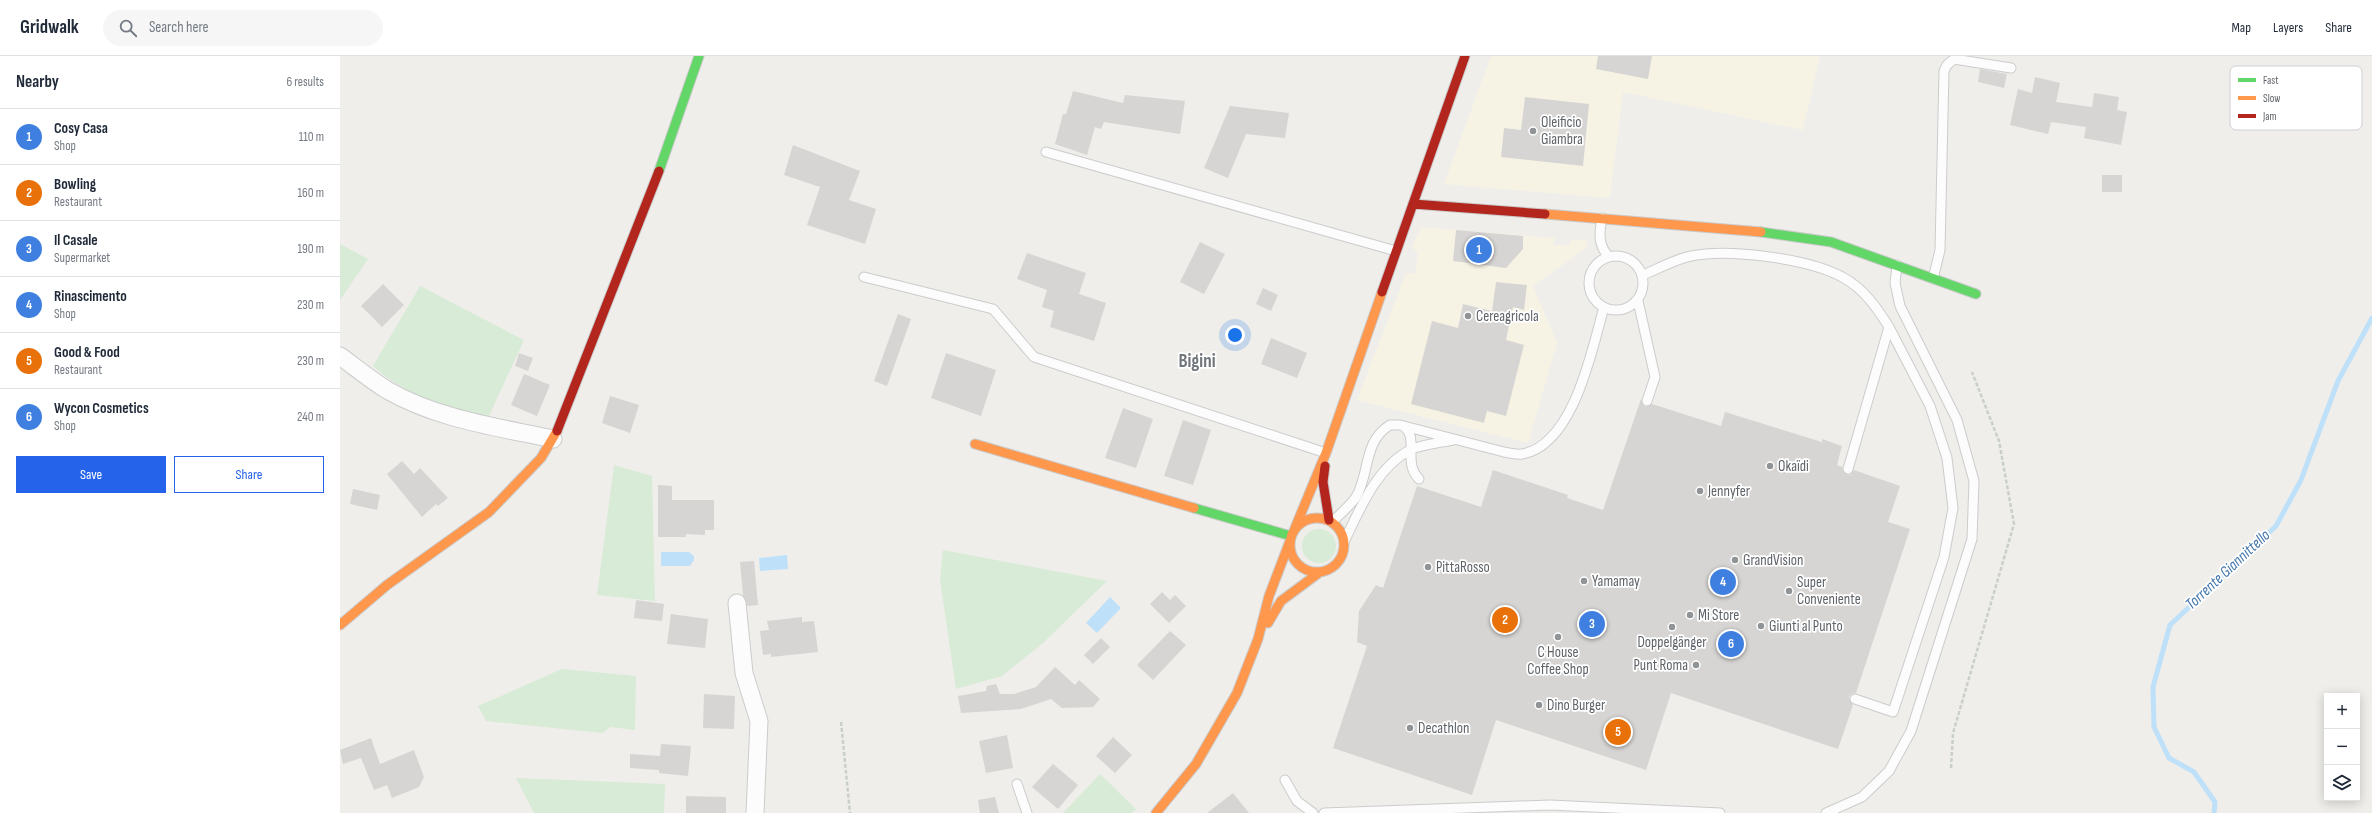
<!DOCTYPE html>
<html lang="en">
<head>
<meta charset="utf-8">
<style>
	:root { --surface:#fff; --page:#f6f6f7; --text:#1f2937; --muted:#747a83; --line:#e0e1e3; --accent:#2563eb }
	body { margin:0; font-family:"Sofia Sans Condensed",sans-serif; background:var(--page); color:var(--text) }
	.controls { position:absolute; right:12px; bottom:12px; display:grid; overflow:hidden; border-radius:0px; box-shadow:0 2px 10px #0003 }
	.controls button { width:36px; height:36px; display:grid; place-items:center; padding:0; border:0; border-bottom:1px solid var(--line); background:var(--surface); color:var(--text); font:20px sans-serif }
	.you { position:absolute; left:895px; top:279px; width:14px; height:14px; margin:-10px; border:3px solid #fff; border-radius:50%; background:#1a73e8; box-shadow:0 0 0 6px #1a73e833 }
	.badge { display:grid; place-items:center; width:26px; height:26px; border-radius:50%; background:var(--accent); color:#fff; font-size:13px; font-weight:700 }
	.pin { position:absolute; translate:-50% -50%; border:2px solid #fff; box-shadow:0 1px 4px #0006 }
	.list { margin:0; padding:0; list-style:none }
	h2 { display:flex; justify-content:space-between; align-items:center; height:52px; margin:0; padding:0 16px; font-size:17px }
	h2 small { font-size:13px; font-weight:400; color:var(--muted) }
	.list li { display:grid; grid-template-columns:26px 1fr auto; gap:12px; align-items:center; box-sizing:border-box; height:56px; padding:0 16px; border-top:1px solid var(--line) }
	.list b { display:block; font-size:15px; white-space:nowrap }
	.list p { margin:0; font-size:13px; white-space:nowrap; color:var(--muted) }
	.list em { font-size:13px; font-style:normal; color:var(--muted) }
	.actions { display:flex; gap:8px; padding:12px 16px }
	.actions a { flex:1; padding:9px 0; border:1px solid var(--accent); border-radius:0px; text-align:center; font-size:14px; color:var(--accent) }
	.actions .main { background:var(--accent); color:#fff }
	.icon { flex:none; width:22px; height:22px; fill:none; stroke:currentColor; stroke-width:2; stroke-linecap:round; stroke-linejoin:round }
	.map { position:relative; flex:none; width:2032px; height:757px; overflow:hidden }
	header { display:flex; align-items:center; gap:24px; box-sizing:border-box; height:56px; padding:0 20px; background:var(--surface); border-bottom:1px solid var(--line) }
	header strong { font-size:19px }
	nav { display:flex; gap:22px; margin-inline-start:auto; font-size:14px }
	.search { width:280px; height:36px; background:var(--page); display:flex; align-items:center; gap:10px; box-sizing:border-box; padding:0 14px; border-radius:22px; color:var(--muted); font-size:15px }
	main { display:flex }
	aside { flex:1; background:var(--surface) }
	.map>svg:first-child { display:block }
</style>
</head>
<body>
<header>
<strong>Gridwalk</strong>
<div class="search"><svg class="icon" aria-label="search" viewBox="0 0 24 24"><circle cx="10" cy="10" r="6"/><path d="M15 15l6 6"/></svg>Search here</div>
<nav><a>Map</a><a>Layers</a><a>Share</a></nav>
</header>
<main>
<aside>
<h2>Nearby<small>6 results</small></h2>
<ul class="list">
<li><span class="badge" style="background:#3f7fe0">1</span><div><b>Cosy Casa</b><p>Shop</p></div><em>110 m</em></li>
<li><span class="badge" style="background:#e8710a">2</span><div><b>Bowling</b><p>Restaurant</p></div><em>160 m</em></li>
<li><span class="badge" style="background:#3f7fe0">3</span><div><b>Il Casale</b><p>Supermarket</p></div><em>190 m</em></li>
<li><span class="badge" style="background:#3f7fe0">4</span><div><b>Rinascimento</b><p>Shop</p></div><em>230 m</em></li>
<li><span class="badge" style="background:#e8710a">5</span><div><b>Good &amp; Food</b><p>Restaurant</p></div><em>230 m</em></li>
<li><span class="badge" style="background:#3f7fe0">6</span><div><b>Wycon Cosmetics</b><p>Shop</p></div><em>240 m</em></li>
</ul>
<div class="actions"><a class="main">Save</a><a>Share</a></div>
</aside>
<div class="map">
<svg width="2032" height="757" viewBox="0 0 2032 757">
	<rect width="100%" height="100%" fill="#efeeea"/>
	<path fill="#f7f3e4" d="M1151 0H1480L1463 74 1283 36 1270 142 1104 128Z
		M1081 171 1215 182 1214 189H1230L1231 183 1247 185 1246 192 1193 230 1217 287 1188 387 1017 344 1066 217 1075 218 1078 197 1072 191Z"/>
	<path fill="#d8ebd6" d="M0 188 28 203 0 244Z
		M80 230 184 284 148 362C106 353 65 339 33 310Z
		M274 409 312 420 315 545 257 539Z
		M962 490a17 17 0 1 1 34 0a17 17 0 1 1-34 0Z
		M603 494 767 525 703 587 662 620 616 633 600 524Z
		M222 613 296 620 295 674 271 671 262 677 146 665 138 650Z
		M760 718 796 753 792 757H723Z
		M176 722 325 728 324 757H194Z"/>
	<path fill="#bfe0f9" d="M321 496H349L354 500V504L350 510H321Z
		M447 499 448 513 420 515 419 502Z
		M770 541 781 552 757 577 746 567Z"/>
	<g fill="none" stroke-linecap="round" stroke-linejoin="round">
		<path stroke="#bfe0f9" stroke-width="5" d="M1874 757 1875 746 1854 716 1829 702 1814 671 1813 631 1830 569 1936 470 1961 424 1998 325 2032 262"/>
	</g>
	<path fill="#d6d5d3" d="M1258 0H1312L1308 23 1256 13Z
		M1640 13 1667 18 1664 32 1638 26Z
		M1695 21 1720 27 1716 46 1752 51 1754 37 1779 41 1777 54 1787 56 1781 89 1744 82 1746 71 1711 66 1708 78 1670 69 1678 33 1692 37Z
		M733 35 783 47 785 39 845 45 840 78 764 66 761 73 755 71 747 99 715 88 723 58H726Z
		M1185 41 1249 48 1243 110 1161 101 1164 72 1181 74Z
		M890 50 949 57 945 82 906 78 888 122 864 112Z
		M453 89 520 115 509 144 536 153 525 188 467 169 480 131 444 119Z
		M1762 119H1782V136H1762Z
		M1116 174 1183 180V193L1166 212 1113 205Z
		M860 186 885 198 864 238 840 226Z
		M687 197 746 217 739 238 766 247 754 285 710 271 714 255 702 251 707 234 677 223Z
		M1156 226 1187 229 1184 254 1173 251 1166 284 1184 289 1166 360 1147 355 1144 367 1071 348 1092 265 1118 272 1123 248 1152 255Z
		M43 228 64 249 42 271 21 250Z
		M923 232 938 239 931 255 916 248Z
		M558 258 571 263 547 330 534 325Z
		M931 282 967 297 957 322 921 308Z
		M179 297 193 302 188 315 175 310Z
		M606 297 656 314 641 360 591 342Z
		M184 318 210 329 197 360 171 349Z
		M270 340 299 349 290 377 262 367Z
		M1301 343 1305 351 1312 348 1381 370 1385 356 1482 386V383L1502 390 1497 409 1502 411 1504 417 1510 419 1514 414 1560 430 1548 466 1570 473 1516 637 1511 638 1509 641 1513 649 1498 693 1331 637 1306 714 1156 664 1132 739 993 692 1027 590 1017 586 1019 555 1036 529 1043 532 1077 430 1141 451 1153 414 1228 439 1227 442 1263 454Z
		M783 352 813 363 796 412 765 402Z
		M843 364 871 374 853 429 824 420Z
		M62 405 74 418 80 412 108 442 98 450 96 448 82 461 47 418Z
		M318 429 332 430V444H374V474H365V479L346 478V481H318Z
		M13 433 40 439 37 454 10 448Z
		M414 505 418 549 407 550 403 539 400 506Z
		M822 536 830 544 835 539 846 550 829 567 810 548Z
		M296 544 324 548 322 565 294 562Z
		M331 558 368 563 365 592 327 588Z
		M462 561V566L474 565 478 596 431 601V598L423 599 420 575 429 574 427 565Z
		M830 575 846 589 813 624 797 609Z
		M761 582 770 591 753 608 744 599Z
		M715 611 735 629 739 624 760 643 753 651 722 652 711 643 681 653 621 657 618 640 646 635 647 630 656 628 660 638H674L696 631Z
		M364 638 395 640 394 673 363 672Z
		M667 679 673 712 646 717 639 685Z
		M773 681 792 699 775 717 756 700Z
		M31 682 40 708 74 694 84 721 79 731 52 742 47 729 34 734 21 702 3 708 0 694Z
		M321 688 351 690 348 720 319 717V714L290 712V698L320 700Z
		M713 708 738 729 718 753 692 731Z
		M893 737 909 757H867Z
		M346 740 386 741V757H346Z
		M655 741 659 757H640L638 744Z"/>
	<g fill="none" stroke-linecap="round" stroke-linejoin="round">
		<defs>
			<path id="lane" d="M706 96 1056 195
				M1262 162C1259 178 1258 189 1269 201
				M1249 227a27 27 0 1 1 54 0a27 27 0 1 1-54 0Z
				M1303 219C1318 213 1335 203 1351 200 1389 192 1471 203 1504 222 1524 233 1537 252 1549 271L1508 413
				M524 221 653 253 694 301 986 397
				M1593 223 1600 194 1604 15 1607 9 1614 3 1671 12
				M1298 245 1315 321 1307 345
				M1063 370C1080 381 1062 406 1079 423
				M992 466C1000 458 1010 450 1016 441 1030 418 1023 385 1050 369H1060L1164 396C1169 397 1177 399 1182 398 1234 389 1252 293 1264 251
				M1004 486C1020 453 1036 412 1070 394 1083 388 1099 387 1113 384
				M1515 643 1553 656 1604 501 1613 452 1607 402 1590 350 1549 271
				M945 724 957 745 973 757
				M677 728 687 757
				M984 757 1210 749 1380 757
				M1486 757 1522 741 1549 715 1571 675 1632 483 1634 425 1617 364 1560 250 1555 227 1557 209"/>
			<path id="street" d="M0 300C15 311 31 324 47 334 97 363 157 371 213 383
				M397 547 404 617 419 665 415 757"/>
			<path id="fast" d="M319 115 359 0
				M1421 176 1491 186 1636 238
				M854 452 951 480"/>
			<path id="slow" d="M1205 158 1421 176
				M635 388 854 452
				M950 489a27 27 0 1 1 54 0a27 27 0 1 1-54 0Z
				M955 472 986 397 1042 236
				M928 567 941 545 980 516
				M0 569 47 529 149 456 201 402 217 375
				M816 757 856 708 897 637 918 583 929 540 950 485"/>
			<path id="jam" d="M1073 148 1205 158
				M1042 236 1125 0
				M217 375 319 115
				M985 410 983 426 989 464"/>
		</defs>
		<use href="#lane" stroke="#cbcccc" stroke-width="11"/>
		<use href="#street" stroke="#cbcccc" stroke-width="19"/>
		<use href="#fast" stroke="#cacacb" stroke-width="11"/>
		<use href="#slow" stroke="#cacacb" stroke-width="11"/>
		<use href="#jam" stroke="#cacacb" stroke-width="11"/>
		<path stroke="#cacfcc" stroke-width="2.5" stroke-dasharray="4 2" stroke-linecap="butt" d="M501 666 510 757
			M1611 712 1613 677 1674 468 1659 385 1632 316"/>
		<use href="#lane" stroke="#fdfcfc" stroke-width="9"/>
		<use href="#street" stroke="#fdfcfc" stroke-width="17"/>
		<use href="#fast" stroke="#63d668" stroke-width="9"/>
		<use href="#slow" stroke="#ff974d" stroke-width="9"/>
		<use href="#jam" stroke="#b3261e" stroke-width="9"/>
	</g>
	<g fill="#919496" stroke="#fff" stroke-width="1.5">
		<circle cx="1193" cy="75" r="4"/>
		<circle cx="1128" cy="260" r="4"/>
		<circle cx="1430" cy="410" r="4"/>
		<circle cx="1360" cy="435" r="4"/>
		<circle cx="1395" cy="504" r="4"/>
		<circle cx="1088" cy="511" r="4"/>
		<circle cx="1244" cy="525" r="4"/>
		<circle cx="1449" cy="535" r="4"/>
		<circle cx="1350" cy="559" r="4"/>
		<circle cx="1421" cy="570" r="4"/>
		<circle cx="1332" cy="571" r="4"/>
		<circle cx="1218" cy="581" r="4"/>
		<circle cx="1356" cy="609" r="4"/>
		<circle cx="1199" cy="649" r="4"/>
		<circle cx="1070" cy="672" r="4"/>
	</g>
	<g text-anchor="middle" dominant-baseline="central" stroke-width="3.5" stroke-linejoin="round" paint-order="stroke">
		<g font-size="15" fill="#5f6368" stroke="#fff" text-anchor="start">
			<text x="1201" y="66">Oleificio<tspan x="1201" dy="17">Giambra</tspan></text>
			<text x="1136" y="260">Cereagricola</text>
			<text x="1438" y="410">Okaïdi</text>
			<text x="1368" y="435">Jennyfer</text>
			<text x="1403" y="504">GrandVision</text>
			<text x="1096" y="511">PittaRosso</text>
			<text x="1252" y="525">Yamamay</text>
			<text x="1457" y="526">Super<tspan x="1457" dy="17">Conveniente</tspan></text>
			<text x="1358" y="559">Mi Store</text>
			<text x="1429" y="570">Giunti al Punto</text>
			<text x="1332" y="586" text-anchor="middle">Doppelgänger</text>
			<text x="1218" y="596" text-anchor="middle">C House<tspan x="1218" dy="17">Coffee Shop</tspan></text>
			<text x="1348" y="609" text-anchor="end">Punt Roma</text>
			<text x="1207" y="649">Dino Burger</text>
			<text x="1078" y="672">Decathlon</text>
		</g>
		<g font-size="16" font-style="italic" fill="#4174aa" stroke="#fff">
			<text transform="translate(1888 514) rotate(-43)">Torrente Giannittello</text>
		</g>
		<g font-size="19" font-weight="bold" fill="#70757a" stroke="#fff">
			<text x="857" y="305">Bigini</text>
		</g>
	</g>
	<rect x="1890" y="10" width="132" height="64" rx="6" fill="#fff" stroke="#cfd0d2" stroke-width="1"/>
	<rect x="1898" y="22" width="18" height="4" fill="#63d668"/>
	<rect x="1898" y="40" width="18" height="4" fill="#ff974d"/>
	<rect x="1898" y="58" width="18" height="4" fill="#b3261e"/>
	<g font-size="11" fill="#5f6368">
		<text x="1923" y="28">Fast</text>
		<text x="1923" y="46">Slow</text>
		<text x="1923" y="64">Jam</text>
	</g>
</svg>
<div class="controls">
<button>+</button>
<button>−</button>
<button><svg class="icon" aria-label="layers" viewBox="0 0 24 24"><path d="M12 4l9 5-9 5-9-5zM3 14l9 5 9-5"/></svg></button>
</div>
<div class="you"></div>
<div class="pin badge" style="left:1139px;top:194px;background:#3f7fe0">1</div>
<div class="pin badge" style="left:1165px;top:564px;background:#e8710a">2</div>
<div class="pin badge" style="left:1252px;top:568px;background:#3f7fe0">3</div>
<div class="pin badge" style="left:1383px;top:526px;background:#3f7fe0">4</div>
<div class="pin badge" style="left:1278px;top:676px;background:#e8710a">5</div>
<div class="pin badge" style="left:1391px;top:588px;background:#3f7fe0">6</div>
</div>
</main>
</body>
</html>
